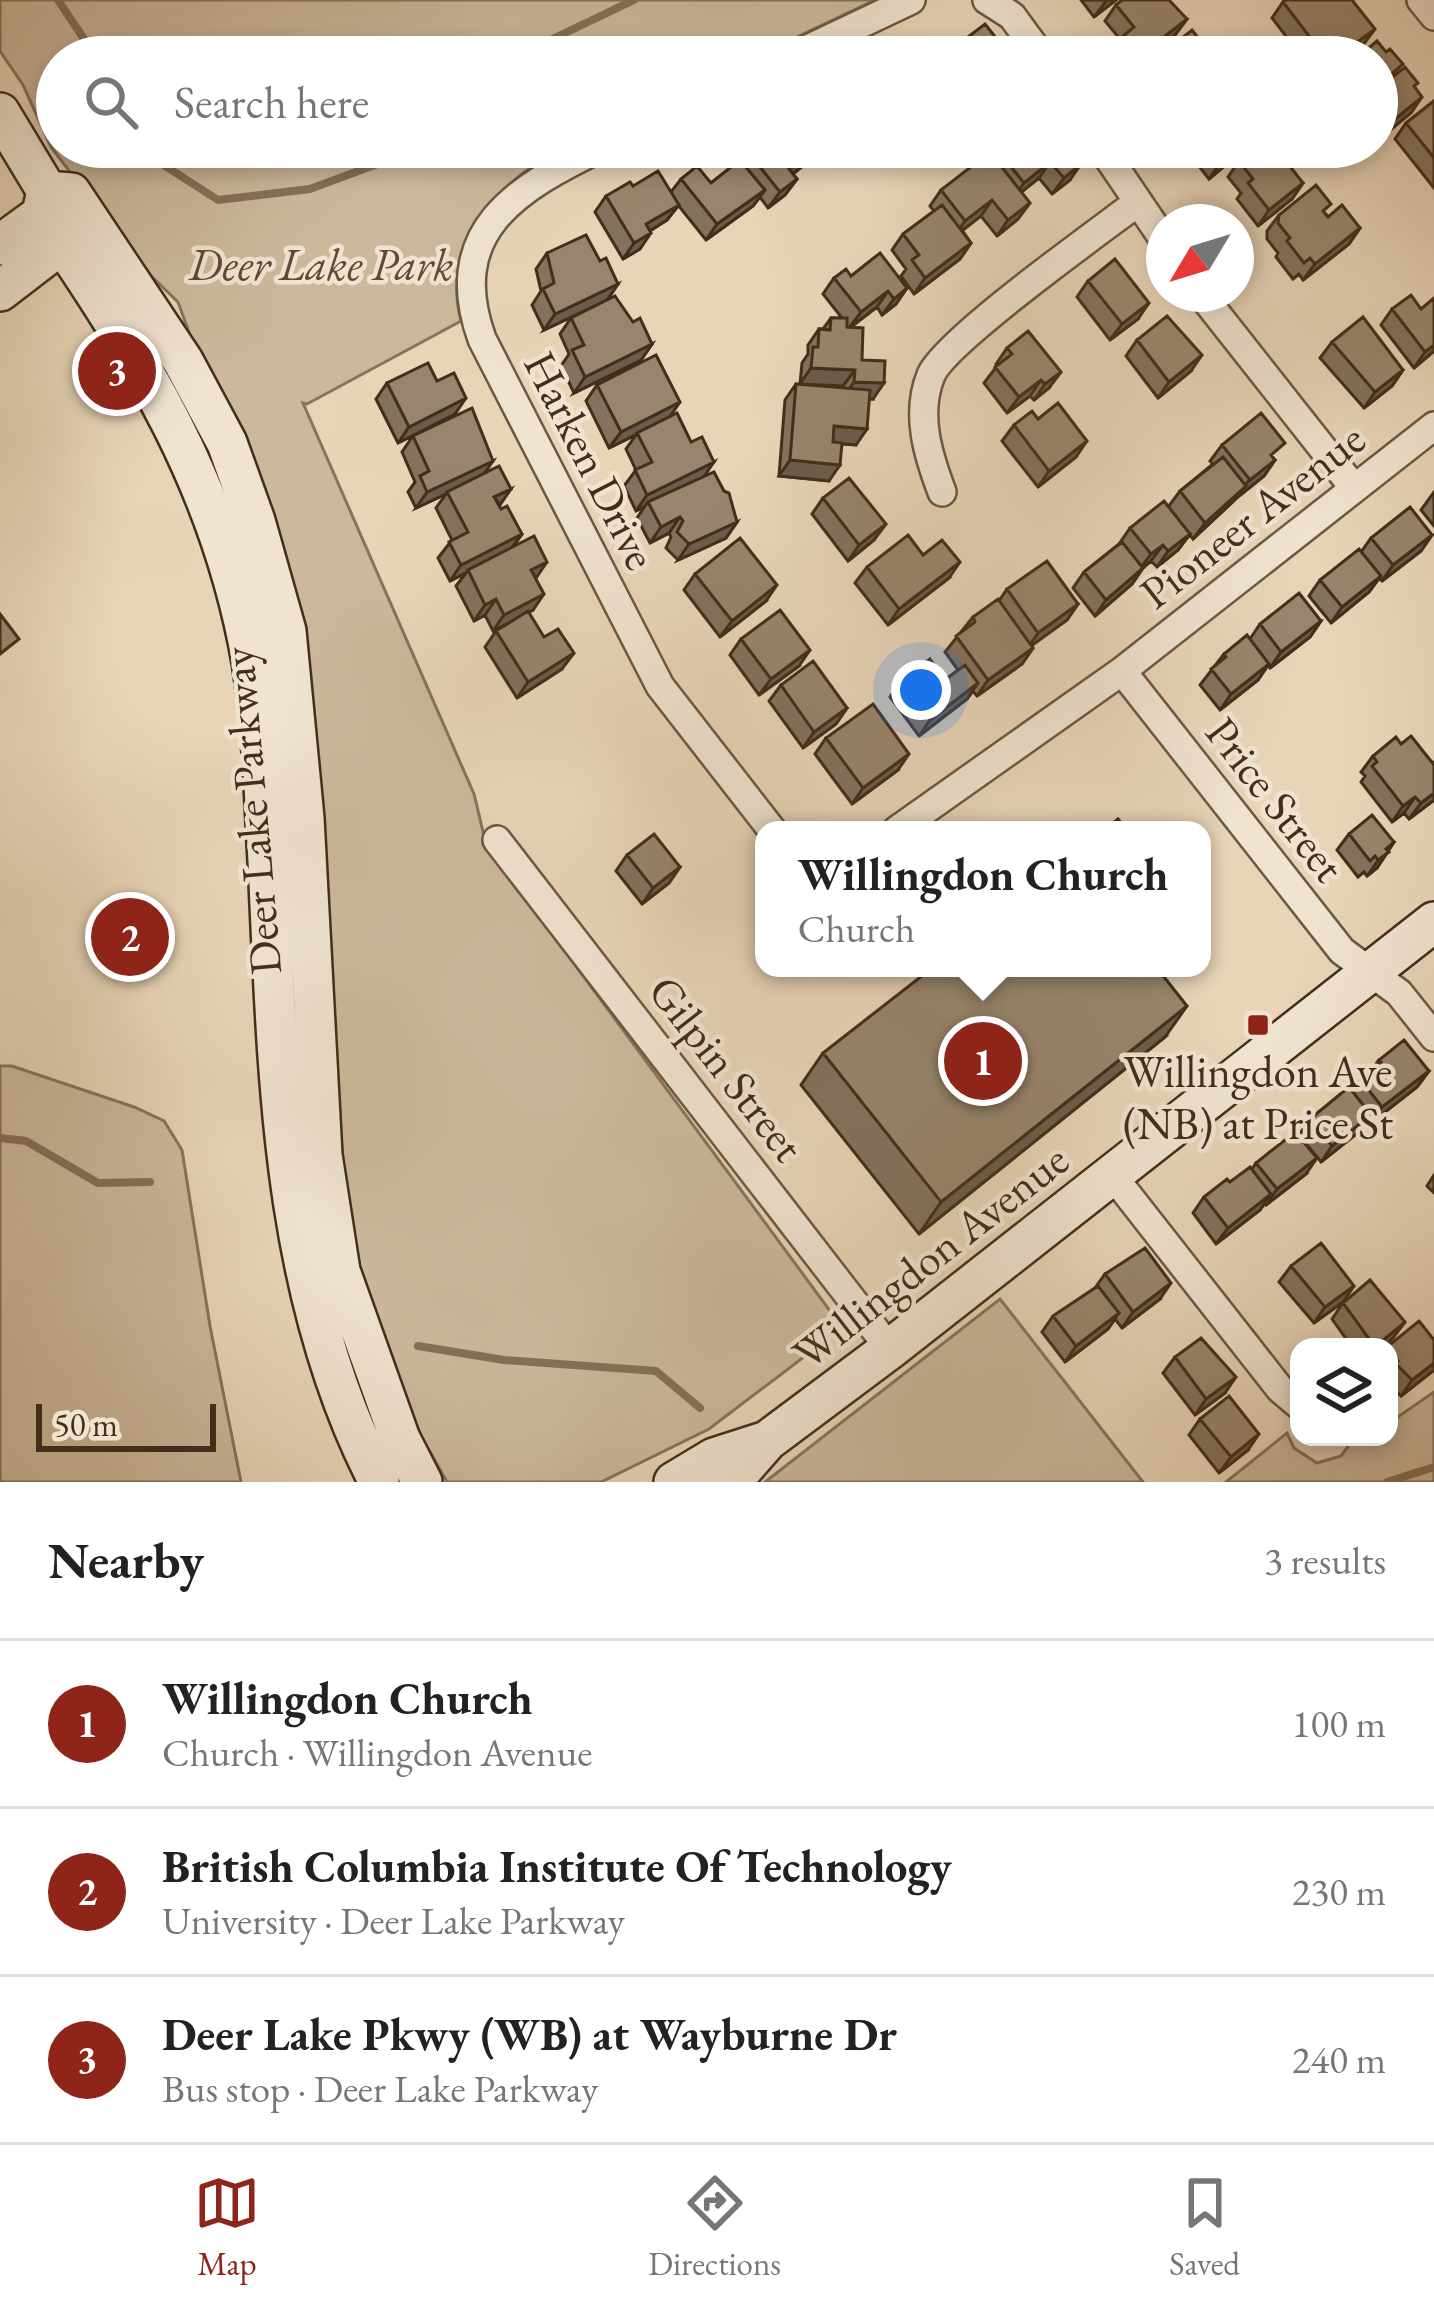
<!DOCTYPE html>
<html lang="en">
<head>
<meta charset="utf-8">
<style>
	:root { --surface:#fff; --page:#f6f6f6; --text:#222; --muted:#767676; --line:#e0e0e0; --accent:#8f2418 }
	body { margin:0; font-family:"EB Garamond",serif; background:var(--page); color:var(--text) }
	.controls { position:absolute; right:36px; bottom:36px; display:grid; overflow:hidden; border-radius:24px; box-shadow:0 6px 18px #0003 }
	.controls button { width:108px; height:108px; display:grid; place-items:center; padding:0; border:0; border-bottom:3px solid var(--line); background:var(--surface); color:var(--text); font:60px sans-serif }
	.compass { position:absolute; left:1146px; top:204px; width:108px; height:108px; border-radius:50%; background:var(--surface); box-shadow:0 6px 18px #0003; rotate:232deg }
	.scale { position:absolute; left:36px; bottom:30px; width:180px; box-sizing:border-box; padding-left:12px; border:6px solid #422e1b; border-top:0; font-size:33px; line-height:42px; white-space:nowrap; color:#422e1b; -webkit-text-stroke:9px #f0e4d1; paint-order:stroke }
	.you { position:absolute; left:921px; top:690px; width:42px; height:42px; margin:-30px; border:9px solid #fff; border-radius:50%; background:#1a73e8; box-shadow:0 0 0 18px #1a73e833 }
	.badge { display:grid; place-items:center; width:78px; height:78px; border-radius:50%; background:var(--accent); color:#fff; font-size:39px; font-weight:700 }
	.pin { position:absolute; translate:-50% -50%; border:6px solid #fff; box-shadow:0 3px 12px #0006 }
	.popup { position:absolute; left:755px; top:821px; width:456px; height:156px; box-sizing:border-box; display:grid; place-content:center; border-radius:24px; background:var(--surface); filter:drop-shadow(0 3px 9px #0005); font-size:39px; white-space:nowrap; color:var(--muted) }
	.popup b { font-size:45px; color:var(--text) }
	.popup::after { content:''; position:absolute; left:50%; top:100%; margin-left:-24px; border:24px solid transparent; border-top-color:var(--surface) }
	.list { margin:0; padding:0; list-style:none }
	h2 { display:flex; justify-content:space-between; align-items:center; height:156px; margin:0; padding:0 48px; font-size:51px }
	h2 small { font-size:39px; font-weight:400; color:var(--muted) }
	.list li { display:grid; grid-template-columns:78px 1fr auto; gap:36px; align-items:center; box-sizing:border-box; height:168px; padding:0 48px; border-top:3px solid var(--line) }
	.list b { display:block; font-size:45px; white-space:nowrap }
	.list p { margin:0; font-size:39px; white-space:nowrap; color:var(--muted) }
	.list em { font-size:39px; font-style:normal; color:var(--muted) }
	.icon { flex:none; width:66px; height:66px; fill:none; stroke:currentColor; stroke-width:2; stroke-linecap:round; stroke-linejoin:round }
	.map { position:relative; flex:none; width:1434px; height:1482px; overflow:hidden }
	.search { position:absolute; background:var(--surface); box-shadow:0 6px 18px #0003; left:36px; right:36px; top:36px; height:132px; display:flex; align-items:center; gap:30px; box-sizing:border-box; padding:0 42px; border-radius:66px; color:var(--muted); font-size:45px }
	.sheet { height:660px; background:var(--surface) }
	nav { display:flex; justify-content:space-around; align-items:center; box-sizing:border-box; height:168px; border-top:3px solid var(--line); background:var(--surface); font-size:33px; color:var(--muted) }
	nav a { display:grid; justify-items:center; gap:6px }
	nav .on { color:var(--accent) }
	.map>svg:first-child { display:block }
</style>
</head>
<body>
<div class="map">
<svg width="1434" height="1482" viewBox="0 0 1434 1482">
	<rect width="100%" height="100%" fill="#e8d5b8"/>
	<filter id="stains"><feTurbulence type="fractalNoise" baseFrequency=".00167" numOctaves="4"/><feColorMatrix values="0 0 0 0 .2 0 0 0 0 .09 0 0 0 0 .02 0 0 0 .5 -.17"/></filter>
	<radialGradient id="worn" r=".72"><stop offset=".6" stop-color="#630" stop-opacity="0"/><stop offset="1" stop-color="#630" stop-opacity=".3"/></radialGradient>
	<path fill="#ccb99d" stroke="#87745c" stroke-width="3" d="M0 0H875L755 57H57V147H565C501 179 440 242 461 321L307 404 303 403 474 794 486 844 836 1319 817 1347 709 1429 601 1482H447L421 1436 351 1262 301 639 178 302 143 268 51 147 23 85 0 51Z
		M0 1066H12L134 1107 164 1121 182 1150 210 1326 241 1482H0Z
		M1000 1299 1143 1482H765Z
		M1434 1392V1482H1226L1287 1433 1294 1448 1317 1463 1341 1456 1355 1437H1389V1423Z"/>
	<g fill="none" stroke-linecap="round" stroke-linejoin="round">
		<path stroke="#847059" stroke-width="8" d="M58 0 96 57
			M515 57 634 0
			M152 147 162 164 218 200 310 189 423 147
			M0 1138 26 1141 98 1183 150 1182
			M418 1346 504 1360 656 1371 700 1408
			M1387 1482 1434 1467"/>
		<defs>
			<path id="street" d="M987 0 1012 16 1042 57
				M1421 0 1434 16
				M791 57 911 0
				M602 147C517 188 443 231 482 339L660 686 772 830
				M1101 147 1164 240
				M1201 294 1354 488
				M942 492C928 455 915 414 931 375 945 341 1100 231 1138 202
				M1122 671 1342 951 1399 993 1434 1037
				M897 830 1122 671 1434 426
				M497 840 890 1349
				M1113 1176 1280 1389 1299 1405"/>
			<path id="secondary" d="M0 113 47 191 42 213C141 359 221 484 252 662 263 727 264 795 268 861 278 1071 280 1291 379 1482
				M47 191 71 193 183 361 227 443 255 521 286 631 304 818 322 1155 340 1271 400 1439 422 1482
				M0 245 63 199
				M0 291 82 228
				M674 1482 714 1458 767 1441
				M731 1482 767 1441 890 1349 1434 922"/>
		</defs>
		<use href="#street" stroke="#6c5842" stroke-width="32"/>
		<use href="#secondary" stroke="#422e1b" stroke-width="44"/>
		<use href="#street" stroke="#f0e4d1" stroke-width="27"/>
		<use href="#secondary" stroke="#f0e4d1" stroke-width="39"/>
	</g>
	<path fill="#83725e" stroke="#422e1b" stroke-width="3" d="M1081 0H1116L1094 17Z
		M1283 2 1363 45 1347 57H1302L1272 18Z
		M1116 5 1187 19 1175 35 1148 57H1114L1110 53 1120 39 1105 21Z
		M1434 101V188L1395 139 1406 123Z
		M742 147H832L812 162 809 158 804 165 793 174 797 179 785 195 768 208 760 197 753 206 706 240 678 205 667 220 650 231 640 249 623 259 595 212 606 196 633 186 671 192 681 179 711 183 734 165 732 162Z
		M1000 147H1071L1070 150V180L1052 194 1039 178 1021 192 1018 219 997 236 981 216 962 230 971 243 960 259 914 294 901 276 906 269 892 250 903 234 934 211 930 206 941 190 993 156Z
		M1184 147H1247L1209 179Z
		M1239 161 1303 183 1292 199 1258 226 1237 199 1241 193 1228 177Z
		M1325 213 1328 217 1360 228 1349 244 1303 280 1299 274 1293 279 1276 257 1278 253 1267 239V231L1279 215Z
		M547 253 600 261 618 284 607 300 544 330 532 305 541 291 536 269Z
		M851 276 907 288 896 304 882 315 877 307 851 327 873 399H869L856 445 842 444 829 481 779 476 785 400 796 384 843 388V386L800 384 802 363 808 354V345L819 329H823L831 318H842L823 294 834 278Z
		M1088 281 1138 319 1110 340 1077 297Z
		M1392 309 1434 351 1414 368 1381 325Z
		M571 318 633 322 652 344 641 360 574 393 561 366 569 354 560 334Z
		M1137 340 1191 371 1158 398 1126 356Z
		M1332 342 1403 370 1392 386 1364 408 1320 358Z
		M1007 348 1049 388 1034 400 1030 396 1007 413 984 383 997 366 996 364Z
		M387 383 455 414 398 443 376 399Z
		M597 385 669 417 704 476 737 522 726 538 678 560 666 548 671 537 669 533 650 543 637 518 645 506 636 511 624 486 636 470 626 449 636 435 609 448 586 401Z
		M1014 425 1076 457 1038 487 1002 441Z
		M413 436 485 473 499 506 522 534 513 547 536 578 533 610 528 612 562 669 517 698 485 647 496 631 517 618 493 631 485 615 474 621 456 586 466 573 450 581 438 558 452 540 436 508 446 494 416 508 408 492 415 482 402 452Z
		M1222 445 1275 460 1264 476 1239 496 1193 539 1168 507 1180 491 1213 464 1210 461Z
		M1434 492V526L1421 510Z
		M823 498 874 540 848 561 812 514Z
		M1130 528 1190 534 1178 550 1157 567 1151 561 1143 568 1132 584 1095 616 1073 588 1084 572 1119 544Z
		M1432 535 1421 551 1382 581 1379 578 1369 592 1331 623 1309 596 1320 580 1361 552 1371 538Z
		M867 567 949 578 888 625 855 583Z
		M695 574 766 601 720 637 684 590Z
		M1007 589 1078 604 1067 620 1031 645 1033 648 1022 664 977 696 973 691 967 699 919 736 890 697 901 681 945 680 958 670 945 652 973 617 999 601Z
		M1321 621 1310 637 1270 668 1268 665 1258 680 1220 710 1200 685 1224 654 1250 639 1260 624Z
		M741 639 799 666 759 695 730 655Z
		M781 685 847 708 836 724 803 748 769 701Z
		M826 738 898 770 852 804 815 754Z
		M1401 744 1434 763V800L1409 819 1404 813 1392 822 1361 782 1365 776 1361 772 1373 756Z
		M1349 834 1394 842 1377 868 1367 876 1364 872 1358 877 1337 850Z
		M627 855 680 867 669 883 642 904 616 871Z
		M1165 1037 919 1234 801 1085 823 1053Z
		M1379 1060 1429 1071 1417 1087 1371 1123 1368 1119 1360 1131 1321 1162 1299 1135 1310 1119 1352 1090 1360 1079 1372 1069Z
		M1256 1163 1306 1174 1266 1205 1265 1203 1260 1210 1216 1244 1193 1213 1204 1197 1252 1169Z
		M1434 1175V1193L1427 1186Z
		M1291 1266 1343 1302 1314 1323 1279 1282Z
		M1105 1274 1160 1299 1122 1328 1115 1319 1108 1329 1065 1362 1042 1332 1053 1316 1095 1288Z
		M1343 1303 1393 1338 1383 1347H1352L1332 1319Z
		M1389 1347 1434 1370 1401 1396 1389 1384Z
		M1175 1357 1225 1393 1195 1415 1163 1373Z
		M1200 1419 1248 1450 1219 1473 1189 1435Z"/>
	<path fill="#6a5d4c" stroke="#422e1b" stroke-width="3" d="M1107 0H1116L1094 17Z
		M1187 19 1175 35 1148 57H1139Z
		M1375 29 1363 45 1347 57H1337Z
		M1422 97 1411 113 1377 141V134Z
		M823 147H832L812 162Z
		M1240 147H1247L1209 179 1220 163Z
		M815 149 804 165 778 185 789 169Z
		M1050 162 1039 178 1013 199 1024 183Z
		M1081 164 1070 180 1052 194 1064 178Z
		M797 179 785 195 768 208 780 192Z
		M1303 183 1292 199 1258 226 1269 210Z
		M765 190 753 206 706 240 717 224Z
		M992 200 981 216 954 237 965 221Z
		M1030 203 1018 219 997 236 1008 220Z
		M679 205 667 220 635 240 646 224Z
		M1360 228 1349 244 1303 280 1315 264Z
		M651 233 640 249 623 259 634 243Z
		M971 243 960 259 914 294 925 278Z
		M618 284 607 300 544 330 555 314Z
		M907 288 896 304 882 315 894 299Z
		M888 291 877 307 849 328 861 312Z
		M1149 303 1138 319 1110 340 1122 324Z
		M652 344 641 360 574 393 585 377Z
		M1434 345V351L1414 368 1425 352Z
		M1202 355 1191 371 1158 398 1169 382Z
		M811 368 855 370 843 386 800 384Z
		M1403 370 1392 386 1364 408 1375 392Z
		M1061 372 1049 388 1034 400 1045 384Z
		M1041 380 1030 396 1007 413 1019 397Z
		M854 382 884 383 873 399 843 398Z
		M466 398 455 414 398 443 409 427Z
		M680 402 669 418 609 448 621 432Z
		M834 426 867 429 856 445 823 442Z
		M1087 441 1076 457 1038 487 1049 471Z
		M790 460 840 465 829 481 779 476Z
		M1275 460 1264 476 1239 496 1193 539 1205 523 1250 480Z
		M493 461 482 477 416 508 427 492Z
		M714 462 703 478 648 502 645 506 636 511 647 495Z
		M511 489 500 505 494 497Z
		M680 517 669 533 650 543 661 527Z
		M737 522 726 538 678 560 689 544Z
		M886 524 874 540 848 561 859 545Z
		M522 534 510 550 450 581 461 565Z
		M1190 534 1178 550 1157 567 1168 551Z
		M1432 535 1421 551 1382 581 1393 565Z
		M1163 545 1151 561 1139 570 1151 554Z
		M547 562 536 578 531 570Z
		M960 562 949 578 888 625 899 609Z
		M1143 568 1132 584 1095 616 1106 600Z
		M1381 576 1369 592 1331 623 1342 607Z
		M777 585 766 601 720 637 732 621Z
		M544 594 533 610 493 631 504 615Z
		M496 599 485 615 474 621 485 605Z
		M1078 604 1067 620 1027 649 1038 633Z
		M1321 621 1310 637 1270 668 1281 652Z
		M1033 648 1022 664 977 696 988 680Z
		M810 650 799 666 759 695 771 679Z
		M574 653 562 669 517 698 528 682Z
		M1269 664 1258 680 1220 710 1231 694Z
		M978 683 967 699 919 736 930 720Z
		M847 708 836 724 803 748 814 732Z
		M909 754 898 770 852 804 863 788Z
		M1434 793V800L1409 819 1421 803Z
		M1415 797 1404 813 1392 822 1403 806Z
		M1394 842 1377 868 1367 876 1386 849Z
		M680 867 669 883 642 904 653 888Z
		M1187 1006 1165 1037 919 1234 941 1202Z
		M1429 1071 1417 1087 1371 1123 1382 1107Z
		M1371 1115 1360 1131 1321 1162 1332 1146Z
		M1317 1158 1306 1174 1266 1205 1277 1189Z
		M1271 1194 1260 1210 1216 1244 1228 1228Z
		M1171 1283 1160 1299 1122 1328 1133 1312Z
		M1354 1286 1343 1302 1314 1323 1325 1307Z
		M1119 1313 1108 1329 1065 1362 1076 1346Z
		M1405 1322 1393 1338 1383 1347H1375Z
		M1434 1363V1370L1401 1396 1412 1380Z
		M1236 1377 1225 1393 1195 1415 1206 1399Z
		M1259 1434 1248 1450 1219 1473 1231 1457Z"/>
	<path fill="#98856d" stroke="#422e1b" stroke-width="3" d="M1122 0H1169L1187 19 1138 57 1122 37 1134 27 1116 5Z
		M1286 0H1352L1375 29 1337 57H1325L1283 2Z
		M985 24 1011 57H951L972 41 968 37Z
		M1192 30 1213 57H1158Z
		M1377 41 1386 52 1390 49 1403 64 1387 78 1389 80 1405 67 1418 83 1414 86 1422 97 1377 134V57H1358Z
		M1434 101V158L1406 123Z
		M744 147H813L815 149 789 169 797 179 780 192Z
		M1007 147H1071L1069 149 1081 164 1064 178 1050 162 1024 183 1000 153Z
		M1208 147H1240L1220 163Z
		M1257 147H1275L1303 183 1269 210 1248 183 1253 179 1239 161Z
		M990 152 1030 203 1008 220 992 200 965 221 941 190Z
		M740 160 765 190 717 224 681 179 697 166 711 183Z
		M658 171 679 205 646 224 651 233 634 243 606 196 630 182 633 186Z
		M1316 185 1331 204 1323 211 1328 217 1342 205 1360 228 1315 264 1310 258 1304 263 1287 241 1290 238 1278 223 1279 215Z
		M942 205 971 243 925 278 912 260 919 255 903 234Z
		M586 235 600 261 606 258 618 284 555 314 543 289 554 283 547 253Z
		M880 253 907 288 894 299 888 291 861 312 834 278 846 269 851 276Z
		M1115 259 1149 303 1122 324 1088 281Z
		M1411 295 1421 309 1434 298V345L1425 352 1392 309Z
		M615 296 633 322 640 318 652 344 585 377 572 350 584 345 571 318Z
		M1167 316 1202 355 1169 382 1137 340Z
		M1363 317 1403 370 1375 392 1332 342Z
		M831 318H847V327L863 328 862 360 885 361 884 383 854 382 855 370 811 368 813 347H818L819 329 830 330Z
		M1028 331 1061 372 1045 384 1041 380 1019 397 995 367 1012 354 1007 348Z
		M656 355 680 402 621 432 597 385Z
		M428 363 437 381 454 373 466 398 409 427 387 383Z
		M796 384 870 390 867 429 834 426 833 442 842 443 840 465 790 460Z
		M1058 403 1087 441 1049 471 1014 425 1032 411 1038 419Z
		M472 408 493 461 427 492 420 476 429 471 413 436Z
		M677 413 691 442 702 437 714 462 647 495 635 470 652 462 637 433Z
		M1261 413 1285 443 1271 455 1275 460 1250 480 1222 445Z
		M1223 457 1246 486 1205 523 1180 491Z
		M499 466 511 489 494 497 501 509 507 506 522 534 461 565 449 542 468 532 447 492Z
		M714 472 724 491 729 493 737 522 689 544 677 532 683 521 680 517 661 527 648 502Z
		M849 478 886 524 859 545 823 498Z
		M1164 501 1190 534 1168 551 1163 545 1151 554 1130 528Z
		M1410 507 1432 535 1393 565 1371 538Z
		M908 535 923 555 942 540 960 562 899 609 867 567Z
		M534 536 547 562 531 570 544 594 504 615 496 599 485 605 468 570Z
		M740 538 777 585 732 621 695 574Z
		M1122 542 1143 568 1106 600 1084 572Z
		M1359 549 1381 576 1342 607 1320 580Z
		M1047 561 1078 604 1038 633 1007 589Z
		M1299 593 1321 621 1281 652 1260 624Z
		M998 599 1033 648 988 680 956 636 975 622 973 617Z
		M780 610 810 650 771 679 741 639Z
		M528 611 544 637 558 629 574 653 528 682 496 631Z
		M0 614 19 639 0 654Z
		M1247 635 1269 664 1231 694 1211 669 1226 657 1224 654Z
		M930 659 945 680 965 665 978 683 930 720 901 681Z
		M813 661 847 708 814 732 781 685Z
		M873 704 909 754 863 788 826 738Z
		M1411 736 1434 765V793L1421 803 1415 797 1403 806 1372 766 1377 762 1373 756 1396 737 1401 744Z
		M1372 815 1394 842 1386 849 1389 852 1378 860 1375 856 1370 861 1349 834Z
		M1118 819 1127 830H1105Z
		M654 834 680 867 653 888 627 855Z
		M932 968H1157L1187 1006 941 1202 823 1053Z
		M1404 1040 1429 1071 1382 1107 1360 1079 1381 1062 1379 1060Z
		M1349 1087 1371 1115 1332 1146 1310 1119Z
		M1295 1132 1317 1158 1277 1189 1256 1163Z
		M1250 1167 1271 1194 1228 1228 1204 1197 1227 1179 1230 1182Z
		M1321 1243 1354 1286 1325 1307 1291 1266Z
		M1145 1248 1171 1283 1133 1312 1105 1274Z
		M1370 1280 1405 1322 1375 1347 1343 1303Z
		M1098 1286 1119 1313 1076 1346 1053 1316Z
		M1419 1321 1434 1340V1363L1412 1380 1395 1363 1398 1361 1389 1347H1387Z
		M1201 1338 1236 1377 1206 1399 1175 1357Z
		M1229 1396 1259 1434 1231 1457 1200 1419Z"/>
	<rect fill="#8f2418" stroke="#f0e4d1" stroke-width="4.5" x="1246" y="1013" width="24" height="24" rx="6"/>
	<g text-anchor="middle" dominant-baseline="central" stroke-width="9" stroke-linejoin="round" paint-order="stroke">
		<g font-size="45" font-style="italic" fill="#5e4a35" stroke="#f0e4d1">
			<text x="321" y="264">Deer Lake Park</text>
		</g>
		<g font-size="45" fill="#422e1b" stroke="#f0e4d1">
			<text transform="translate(591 460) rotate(63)">Harken Drive</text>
			<text transform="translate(1252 515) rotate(-38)">Pioneer Avenue</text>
			<text transform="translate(1276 799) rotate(52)">Price Street</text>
			<text transform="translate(251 811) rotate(-95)">Deer Lake Parkway</text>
			<text transform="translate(727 1068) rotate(52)">Gilpin Street</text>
			<text transform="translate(930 1256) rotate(-38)">Willingdon Avenue</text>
		</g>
		<g font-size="45" fill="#422e1b" stroke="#f0e4d1">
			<text x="1258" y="1071">Willingdon Ave<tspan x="1258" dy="52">(NB) at Price St</tspan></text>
		</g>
	</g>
	<rect width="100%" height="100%" filter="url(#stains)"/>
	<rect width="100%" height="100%" fill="url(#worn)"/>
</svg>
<div class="controls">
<button><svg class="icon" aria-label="layers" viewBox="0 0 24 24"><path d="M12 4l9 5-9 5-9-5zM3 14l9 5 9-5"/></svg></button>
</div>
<svg class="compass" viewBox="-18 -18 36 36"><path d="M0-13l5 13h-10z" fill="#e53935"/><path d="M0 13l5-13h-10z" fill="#767676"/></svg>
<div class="scale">50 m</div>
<div class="you"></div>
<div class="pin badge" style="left:983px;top:1061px">1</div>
<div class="popup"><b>Willingdon Church</b>Church</div>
<div class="pin badge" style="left:130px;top:937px">2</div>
<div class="pin badge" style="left:117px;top:371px">3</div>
<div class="search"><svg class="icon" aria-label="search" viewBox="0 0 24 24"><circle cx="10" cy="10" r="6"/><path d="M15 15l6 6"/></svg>Search here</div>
</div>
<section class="sheet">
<h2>Nearby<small>3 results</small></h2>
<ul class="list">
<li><span class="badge">1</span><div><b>Willingdon Church</b><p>Church · Willingdon Avenue</p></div><em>100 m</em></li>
<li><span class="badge">2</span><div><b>British Columbia Institute Of Technology</b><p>University · Deer Lake Parkway</p></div><em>230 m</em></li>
<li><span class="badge">3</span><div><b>Deer Lake Pkwy (WB) at Wayburne Dr</b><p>Bus stop · Deer Lake Parkway</p></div><em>240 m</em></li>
</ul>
</section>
<nav>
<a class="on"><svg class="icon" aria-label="map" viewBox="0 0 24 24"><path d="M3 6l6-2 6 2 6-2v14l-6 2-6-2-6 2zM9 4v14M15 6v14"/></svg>Map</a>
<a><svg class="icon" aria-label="directions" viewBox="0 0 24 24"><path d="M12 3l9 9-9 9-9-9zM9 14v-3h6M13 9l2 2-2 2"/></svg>Directions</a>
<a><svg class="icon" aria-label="saved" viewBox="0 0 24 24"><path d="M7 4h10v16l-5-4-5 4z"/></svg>Saved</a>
</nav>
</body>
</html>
